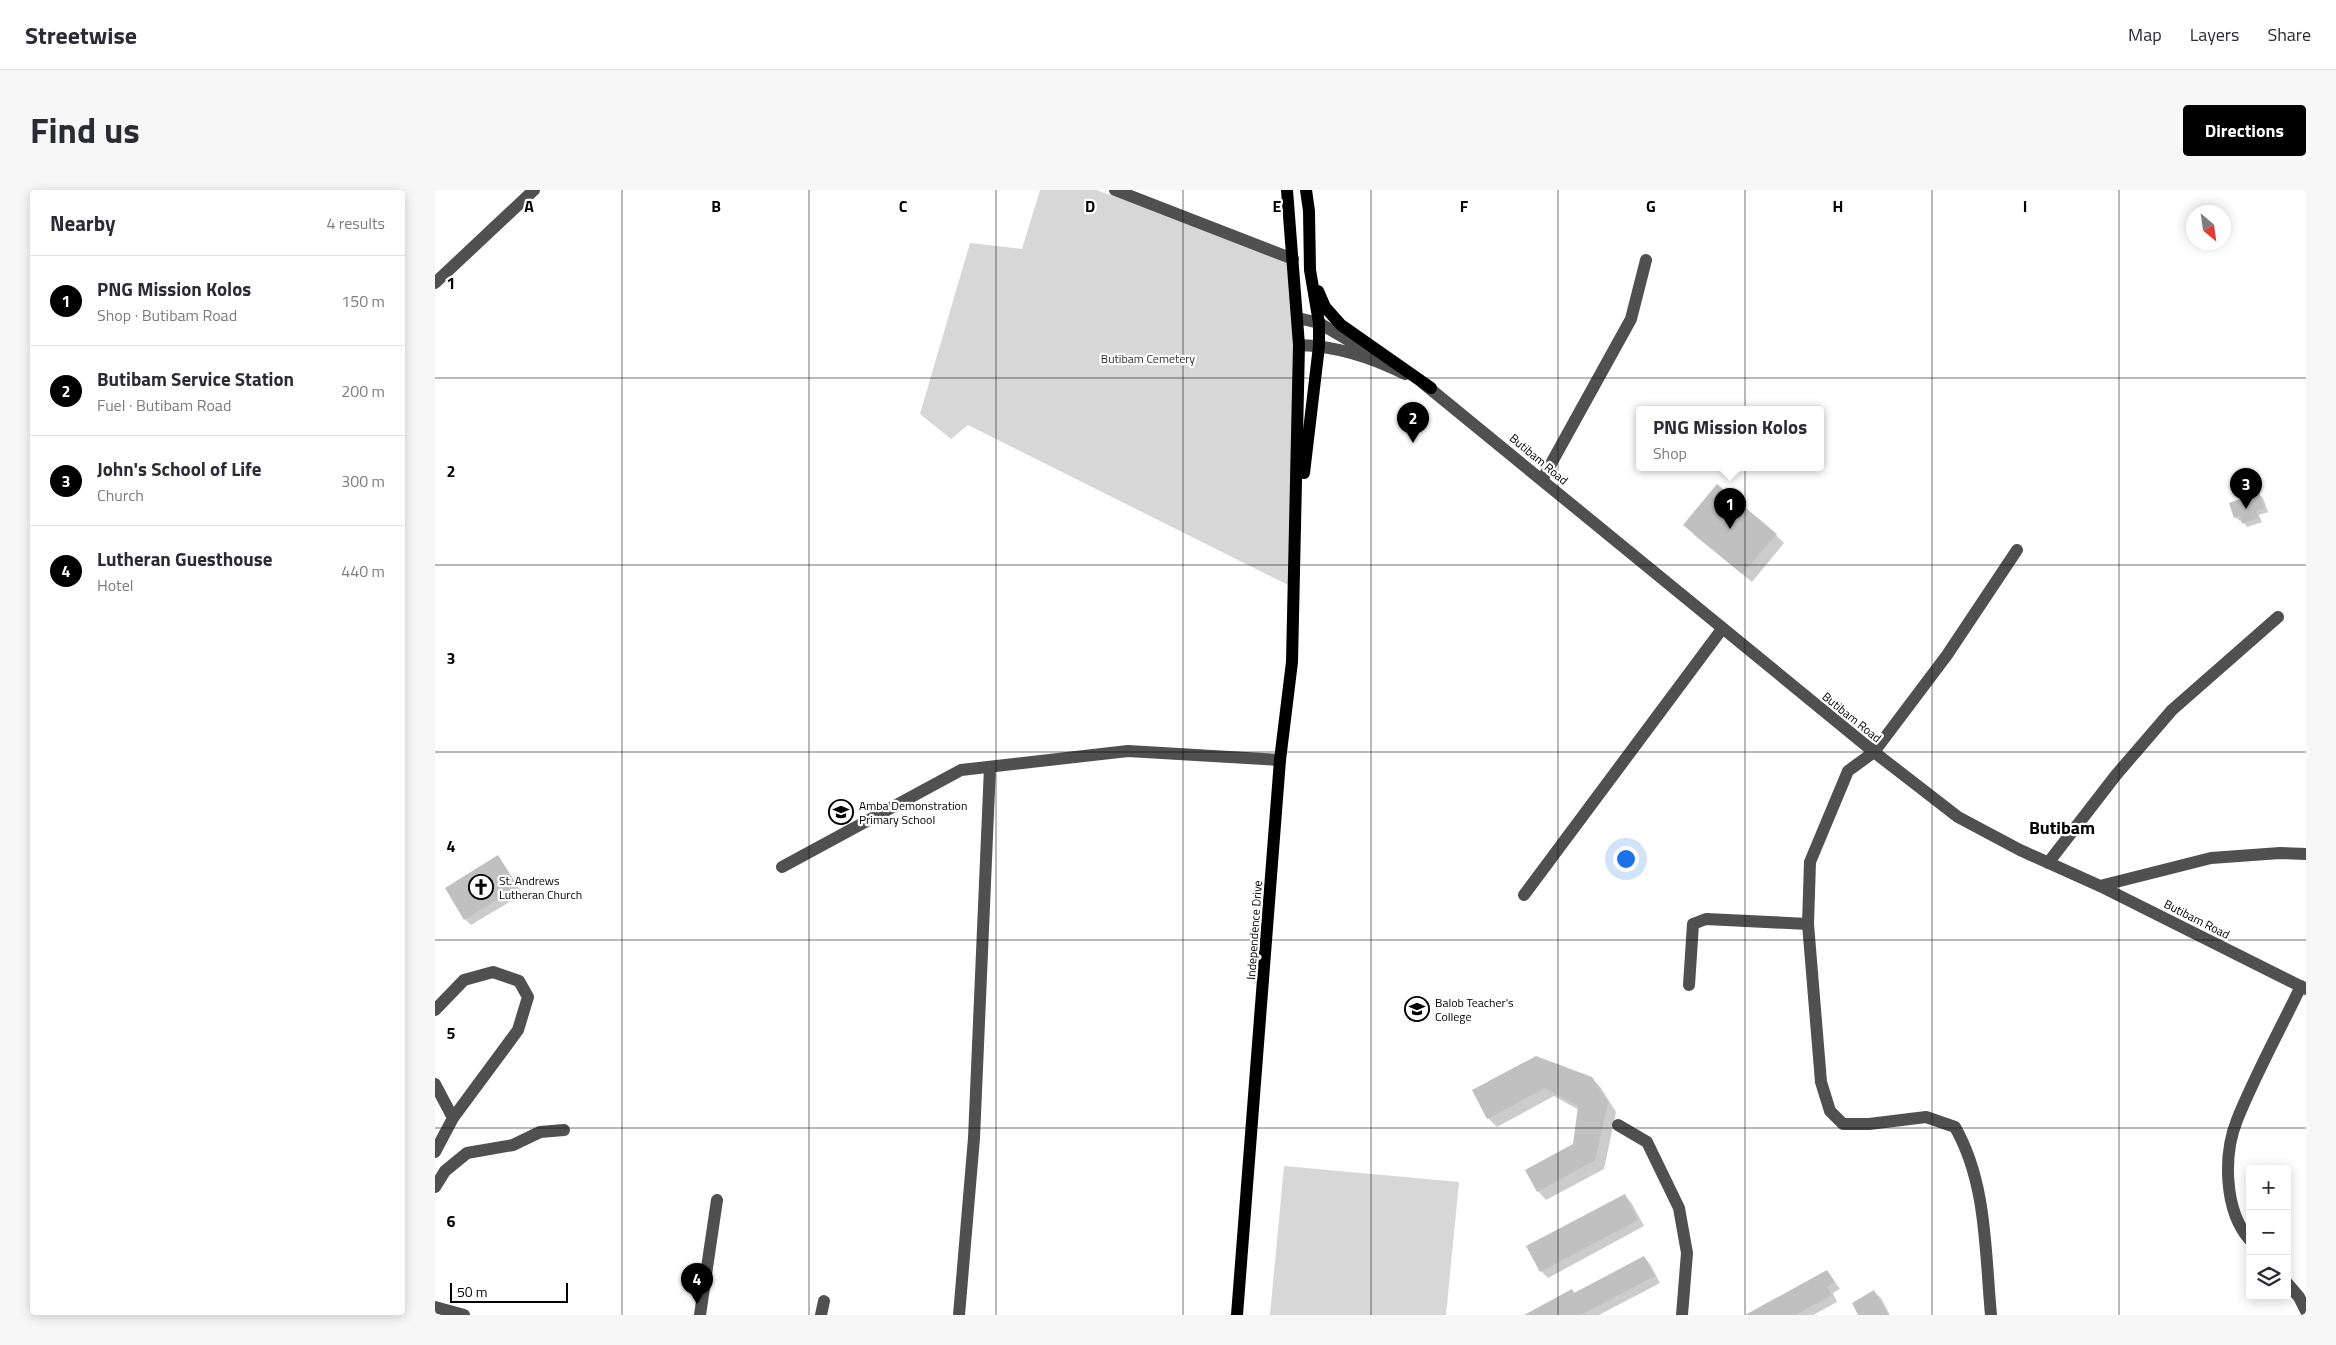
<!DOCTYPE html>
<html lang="en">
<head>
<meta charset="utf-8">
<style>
	:root { --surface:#fff; --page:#f7f7f7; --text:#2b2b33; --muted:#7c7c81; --line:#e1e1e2; --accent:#000 }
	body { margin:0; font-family:"Titillium Web",sans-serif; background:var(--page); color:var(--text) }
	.controls { position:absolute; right:15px; bottom:15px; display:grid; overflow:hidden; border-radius:5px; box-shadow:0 2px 12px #0003 }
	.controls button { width:45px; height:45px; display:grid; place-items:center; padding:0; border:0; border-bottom:1px solid var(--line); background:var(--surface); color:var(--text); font:25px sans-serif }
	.compass { position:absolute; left:1751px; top:15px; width:45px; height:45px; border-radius:50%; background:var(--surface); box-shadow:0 2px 12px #0003; rotate:151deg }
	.scale { position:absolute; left:15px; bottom:12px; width:118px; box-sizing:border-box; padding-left:5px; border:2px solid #000; border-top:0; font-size:14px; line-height:18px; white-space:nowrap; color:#000; -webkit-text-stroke:4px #fff; paint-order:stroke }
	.you { position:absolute; left:1190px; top:668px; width:18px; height:18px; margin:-12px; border:4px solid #fff; border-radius:50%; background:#1a73e8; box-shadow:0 0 0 8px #1a73e833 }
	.badge { display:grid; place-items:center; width:32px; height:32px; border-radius:50%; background:var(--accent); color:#fff; font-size:16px; font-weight:700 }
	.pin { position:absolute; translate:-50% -41px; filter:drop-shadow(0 1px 2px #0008) }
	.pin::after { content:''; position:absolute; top:26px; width:18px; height:15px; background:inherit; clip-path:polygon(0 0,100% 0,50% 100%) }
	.popup { position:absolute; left:1201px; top:216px; width:188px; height:65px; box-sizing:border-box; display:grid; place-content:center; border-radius:5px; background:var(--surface); filter:drop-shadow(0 1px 4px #0005); font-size:16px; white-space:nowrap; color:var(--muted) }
	.popup b { font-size:19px; color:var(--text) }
	.popup::after { content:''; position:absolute; left:50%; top:100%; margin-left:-10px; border:10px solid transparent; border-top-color:var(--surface) }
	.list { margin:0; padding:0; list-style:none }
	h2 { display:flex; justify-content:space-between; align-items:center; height:65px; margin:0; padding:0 20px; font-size:21px }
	h2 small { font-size:16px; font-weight:400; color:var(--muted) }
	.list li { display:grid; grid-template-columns:32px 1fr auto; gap:15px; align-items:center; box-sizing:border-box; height:90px; padding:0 20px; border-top:1px solid var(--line) }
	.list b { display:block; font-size:19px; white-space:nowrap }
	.list p { margin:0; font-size:16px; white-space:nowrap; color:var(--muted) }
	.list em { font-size:16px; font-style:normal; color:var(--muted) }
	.icon { flex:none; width:28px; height:28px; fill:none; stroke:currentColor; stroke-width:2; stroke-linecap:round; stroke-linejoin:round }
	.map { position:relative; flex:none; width:1871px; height:1125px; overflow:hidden; border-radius:5px }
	header { display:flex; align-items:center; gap:30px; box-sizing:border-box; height:70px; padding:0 25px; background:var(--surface); border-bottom:1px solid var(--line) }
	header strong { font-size:24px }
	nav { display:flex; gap:28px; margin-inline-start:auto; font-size:18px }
	.intro { display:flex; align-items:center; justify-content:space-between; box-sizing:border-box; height:120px; padding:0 30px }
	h1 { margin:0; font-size:35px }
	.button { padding:12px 22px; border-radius:5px; background:var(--accent); color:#fff; font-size:18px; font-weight:700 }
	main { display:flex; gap:30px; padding:0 30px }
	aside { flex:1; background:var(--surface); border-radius:5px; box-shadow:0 2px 12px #0003 }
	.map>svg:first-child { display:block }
</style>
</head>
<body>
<header>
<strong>Streetwise</strong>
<nav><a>Map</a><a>Layers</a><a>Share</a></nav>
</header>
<div class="intro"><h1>Find us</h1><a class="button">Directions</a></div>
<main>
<aside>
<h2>Nearby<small>4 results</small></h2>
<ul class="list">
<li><span class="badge">1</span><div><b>PNG Mission Kolos</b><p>Shop · Butibam Road</p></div><em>150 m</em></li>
<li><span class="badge">2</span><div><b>Butibam Service Station</b><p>Fuel · Butibam Road</p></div><em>200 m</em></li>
<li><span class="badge">3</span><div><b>John's School of Life</b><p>Church</p></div><em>300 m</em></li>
<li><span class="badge">4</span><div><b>Lutheran Guesthouse</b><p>Hotel</p></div><em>440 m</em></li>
</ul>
</aside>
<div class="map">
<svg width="1871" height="1125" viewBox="0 0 1871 1125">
	<rect width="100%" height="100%" fill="#fff"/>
	<path fill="#d7d7d7" d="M605 0H661L858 69 861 399 533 235 516 249 485 224 535 53 587 59Z
		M849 976 1024 992 1011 1125H835Z"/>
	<path fill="#0003" d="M1824 304 1828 308 1833 322 1824 325 1827 332 1812 337 1807 330 1805 331 1800 327Z
		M1258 344 1341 345 1349 353 1317 392Z
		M63 666 88 704 36 735 30 729Z
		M1157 888 1166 898 1181 922 1169 979 1111 1010 1103 1001 1139 955 1144 920 1119 906 1062 937 1053 928 1039 901Z
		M1189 1005 1196 1012 1209 1036 1113 1088 1106 1081 1093 1057Z
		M1209 1067 1215 1074 1225 1093 1164 1125H1092L1137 1101 1140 1104Z
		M1392 1081 1405 1099 1398 1103 1402 1112 1378 1125H1314Z
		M1439 1102 1446 1108 1455 1125H1425Z"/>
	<path fill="#c0c0c0" d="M1282 294 1342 344 1307 384 1248 335Z
		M1824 302 1829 318 1821 321 1823 328 1807 334 1805 326 1799 328 1794 313Z
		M63 665 83 697 29 730 10 698Z
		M1101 866 1157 887 1173 913 1160 970 1102 1002 1090 980 1138 954 1143 916 1110 898 1052 929 1037 900Z
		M1190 1004 1203 1030 1105 1082 1091 1056Z
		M1209 1066 1220 1086 1146 1125H1089L1137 1099 1139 1103Z
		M1392 1080 1400 1092 1392 1097 1397 1105 1360 1125H1310Z
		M1439 1100 1453 1125H1423L1417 1113Z"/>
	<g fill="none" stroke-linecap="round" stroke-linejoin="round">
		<path stroke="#505050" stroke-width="12" d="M680 0 858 69
			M0 93 99 0
			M863 128 884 133 944 168
			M864 155C902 156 936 167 970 184
			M988 193 1439 562 1523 627 1585 660 1665 696 1871 799
			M1107 290 1196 129 1211 70
			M1613 673 1681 585 1737 520 1843 427
			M347 677 526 580 693 561 845 570
			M1665 696 1776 668 1845 663 1871 664
			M1089 705 1287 439
			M1254 795 1258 734 1271 729 1373 734
			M0 820 29 790 58 782 84 791 93 807 83 840 18 928 0 962
			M0 894 18 928
			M1183 935 1212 952 1244 1018 1252 1063 1247 1125
			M0 997 10 981 32 963 78 955 105 942 129 940
			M1815 1050C1789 1021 1788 965 1802 930 1820 885 1845 840 1866 796
			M1852 1093 1864 1107 1871 1121
			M0 1117 29 1125
			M265 1125 282 1010
			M386 1125 389 1111
			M524 1125 539 948 555 577
			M1556 1125C1550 1062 1552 993 1520 937L1491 927 1434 934H1408L1395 921 1386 892 1373 734 1375 672 1413 581 1439 562 1512 465 1582 360"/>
		<path stroke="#000" stroke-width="12" d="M883 101 890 117 906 135 996 198
			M869 283 884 156V133L875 80 874 21 871 0
			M802 1125 845 570 857 472 864 155 852 0"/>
	</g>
	<path fill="none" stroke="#000" stroke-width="1" stroke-opacity="0.55" d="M187 0V1125M374 0V1125M561 0V1125M748 0V1125M936 0V1125M1123 0V1125M1310 0V1125M1497 0V1125M1684 0V1125M0 188H1871M0 375H1871M0 562H1871M0 750H1871M0 938H1871"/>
	<defs>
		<symbol id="school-ring" viewBox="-11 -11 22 22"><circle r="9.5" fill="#fff" stroke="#000" stroke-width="1.5"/><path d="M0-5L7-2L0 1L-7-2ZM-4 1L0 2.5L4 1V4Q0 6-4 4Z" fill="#000"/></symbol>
		<symbol id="church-ring" viewBox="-11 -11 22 22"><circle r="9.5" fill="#fff" stroke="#000" stroke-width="1.5"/><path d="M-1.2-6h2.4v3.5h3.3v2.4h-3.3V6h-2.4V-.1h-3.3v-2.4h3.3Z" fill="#000"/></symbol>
	</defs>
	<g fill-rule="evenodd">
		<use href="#school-ring" x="392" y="608" width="28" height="28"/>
		<use href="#church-ring" x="32" y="683" width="28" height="28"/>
		<use href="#school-ring" x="968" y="805" width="28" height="28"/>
	</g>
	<g text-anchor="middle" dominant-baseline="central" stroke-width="4.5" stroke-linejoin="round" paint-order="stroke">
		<g font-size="12" fill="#2e2e2e" stroke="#fff">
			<text x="713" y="168">Butibam Cemetery</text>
		</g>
		<g font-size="12" fill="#000" stroke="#fff">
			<text transform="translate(1104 269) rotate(40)">Butibam Road</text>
			<text transform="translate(1417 527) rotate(39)">Butibam Road</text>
			<text transform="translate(1762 729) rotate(27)">Butibam Road</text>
			<text transform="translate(819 740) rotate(-86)">Independence Drive</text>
		</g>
		<g font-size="12" fill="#000" stroke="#fff" text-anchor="start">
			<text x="424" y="615">Amba Demonstration<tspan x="424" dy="14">Primary School</tspan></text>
			<text x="64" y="690">St. Andrews<tspan x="64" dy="14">Lutheran Church</tspan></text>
			<text x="1000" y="812">Balob Teacher's<tspan x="1000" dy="14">College</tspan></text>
		</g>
		<g font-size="18" font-weight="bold" fill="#000" stroke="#fff">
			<text x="1627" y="637">Butibam</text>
		</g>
	</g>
	<g font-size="16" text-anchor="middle" font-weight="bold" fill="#000" stroke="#fff" stroke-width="4.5" stroke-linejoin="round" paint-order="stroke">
		<text x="94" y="22">A</text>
		<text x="281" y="22">B</text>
		<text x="468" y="22">C</text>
		<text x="655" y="22">D</text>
		<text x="842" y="22">E</text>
		<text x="1029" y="22">F</text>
		<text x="1216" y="22">G</text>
		<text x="1403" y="22">H</text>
		<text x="1590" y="22">I</text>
		<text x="16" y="99">1</text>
		<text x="16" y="287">2</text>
		<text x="16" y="474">3</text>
		<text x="16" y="662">4</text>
		<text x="16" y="849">5</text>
		<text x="16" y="1037">6</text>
	</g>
</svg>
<div class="controls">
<button>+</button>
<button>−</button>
<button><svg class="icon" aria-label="layers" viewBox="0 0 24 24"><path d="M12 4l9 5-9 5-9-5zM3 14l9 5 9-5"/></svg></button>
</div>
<svg class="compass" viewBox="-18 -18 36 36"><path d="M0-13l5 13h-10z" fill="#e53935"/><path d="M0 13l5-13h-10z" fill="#7c7c81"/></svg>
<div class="scale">50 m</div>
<div class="you"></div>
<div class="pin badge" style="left:1295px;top:339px">1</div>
<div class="popup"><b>PNG Mission Kolos</b>Shop</div>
<div class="pin badge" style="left:978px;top:253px">2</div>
<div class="pin badge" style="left:1811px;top:319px">3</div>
<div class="pin badge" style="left:262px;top:1114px">4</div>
</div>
</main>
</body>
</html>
